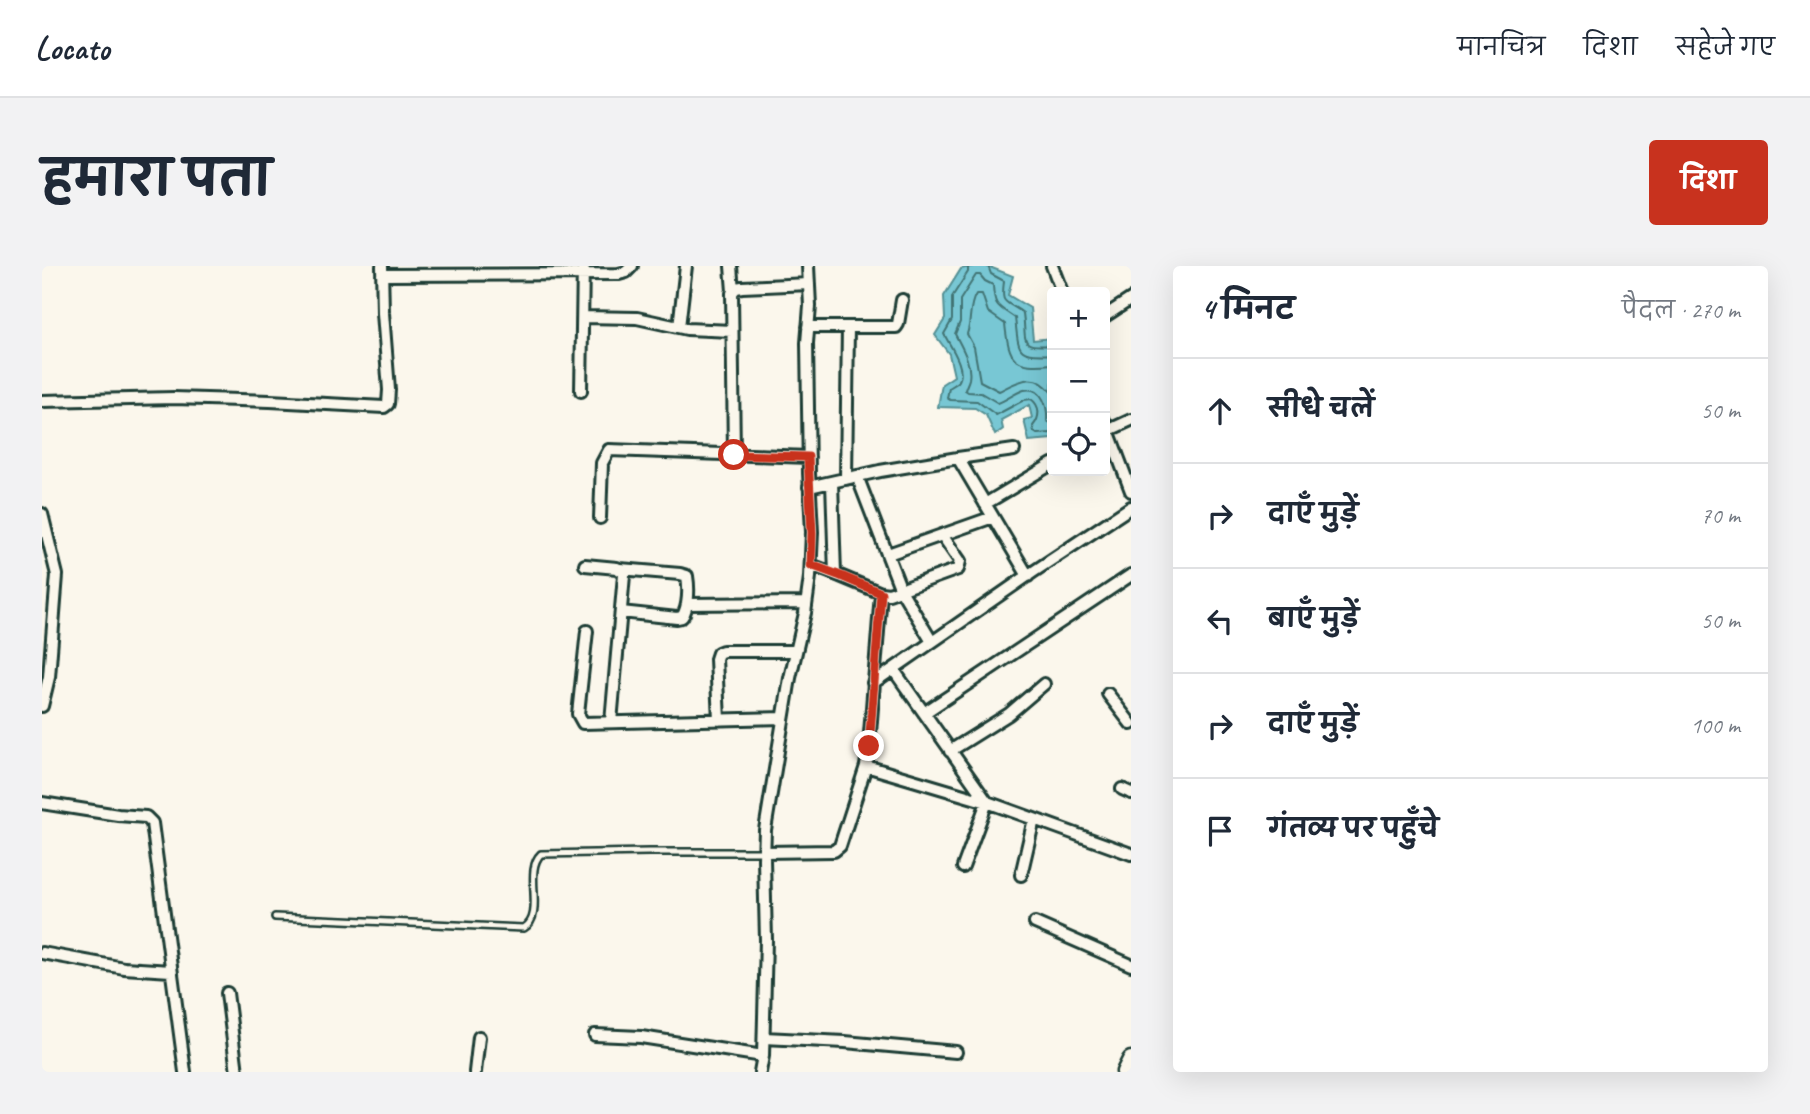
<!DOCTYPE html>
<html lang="hi">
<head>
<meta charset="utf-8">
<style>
	:root { --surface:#fff; --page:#f2f2f3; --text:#1f2937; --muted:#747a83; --line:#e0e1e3; --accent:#c8321e }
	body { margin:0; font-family:Caveat,"Playpen Sans Deva",sans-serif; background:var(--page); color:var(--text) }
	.controls { position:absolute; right:21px; top:21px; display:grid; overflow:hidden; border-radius:7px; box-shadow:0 7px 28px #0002 }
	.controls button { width:63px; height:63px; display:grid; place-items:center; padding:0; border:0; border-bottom:2px solid var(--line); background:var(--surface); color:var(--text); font:35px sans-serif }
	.stop { position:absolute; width:21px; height:21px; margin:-16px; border:5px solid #c8321e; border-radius:50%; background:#fff }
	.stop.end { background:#c8321e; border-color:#fff; box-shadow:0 2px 7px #0008 }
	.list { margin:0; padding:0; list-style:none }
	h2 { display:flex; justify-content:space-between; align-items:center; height:91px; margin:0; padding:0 28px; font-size:30px }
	h2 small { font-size:23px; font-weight:400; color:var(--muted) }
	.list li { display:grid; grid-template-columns:46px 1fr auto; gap:21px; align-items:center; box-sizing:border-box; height:105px; padding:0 28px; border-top:2px solid var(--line) }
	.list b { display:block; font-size:26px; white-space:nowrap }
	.list em { font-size:23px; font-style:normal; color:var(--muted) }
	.icon { flex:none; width:38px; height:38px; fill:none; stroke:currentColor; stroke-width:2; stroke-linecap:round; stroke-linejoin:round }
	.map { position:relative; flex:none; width:1089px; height:806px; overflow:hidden; border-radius:7px }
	header { display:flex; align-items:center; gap:42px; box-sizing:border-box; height:98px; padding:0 35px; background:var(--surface); border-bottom:2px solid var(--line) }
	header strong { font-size:33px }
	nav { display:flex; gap:38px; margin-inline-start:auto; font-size:24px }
	.intro { display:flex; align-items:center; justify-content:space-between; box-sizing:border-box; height:168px; padding:0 42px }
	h1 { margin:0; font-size:49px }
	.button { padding:18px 32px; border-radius:7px; background:var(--accent); color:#fff; font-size:24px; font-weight:700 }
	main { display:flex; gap:42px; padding:0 42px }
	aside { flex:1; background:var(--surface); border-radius:7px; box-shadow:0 7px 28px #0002 }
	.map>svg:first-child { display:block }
</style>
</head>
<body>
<header>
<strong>Locato</strong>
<nav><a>मानचित्र</a><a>दिशा</a><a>सहेजे गए</a></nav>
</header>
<div class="intro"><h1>हमारा पता</h1><a class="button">दिशा</a></div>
<main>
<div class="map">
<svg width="1089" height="806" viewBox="0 0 1089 806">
	<rect width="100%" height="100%" fill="#fbf7ec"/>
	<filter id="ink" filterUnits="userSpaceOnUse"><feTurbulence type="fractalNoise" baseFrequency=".0143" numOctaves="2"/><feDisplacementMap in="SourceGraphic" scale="14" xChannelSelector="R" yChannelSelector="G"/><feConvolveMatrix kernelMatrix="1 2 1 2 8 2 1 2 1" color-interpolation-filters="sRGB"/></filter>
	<g filter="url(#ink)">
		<path fill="#78c7d4" stroke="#549094" stroke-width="2" d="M933 0H945L971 10 966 29 988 42 991 74 1010 72V173L987 175 982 154 990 152 987 139 959 154 961 163 953 169 944 149 933 142 896 141 900 118 912 110 907 88 893 69 903 53 902 30 919 3Z"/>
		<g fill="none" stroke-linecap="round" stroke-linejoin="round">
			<path stroke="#437474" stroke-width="2" d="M926 0V6L910 31V54L902 68C907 78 926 104 916 116 914 118 910 120 907 122L905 132 908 134 935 135 954 149 982 134 989 133C999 140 998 152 991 160L992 166 995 168 1010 167
				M946 0 949 8 962 15C959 40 962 33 981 47 985 76 976 82 1010 79
				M1010 88C973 91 977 84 973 52 956 40 952 41 951 19L943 15 938 9H934L918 34V56L913 68C919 80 930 97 927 113 926 117 924 120 923 124L926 126 939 127 956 137C964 134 973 127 982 124 1001 120 1006 142 1005 155L1010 158
				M1010 98C972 102 967 95 963 58L946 46 940 28H934C926 41 930 54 925 68L932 81 938 115 957 125C977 115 993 104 1010 127"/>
			<defs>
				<path id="lane" d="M233 651 482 662C504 649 481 605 499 588L607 586H722"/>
				<path id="street" d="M689 0 691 25
					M1010 0 1020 26
					M340 9 577 8 584 6 590 0
					M1063 50 1089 33
					M541 51 595 52 645 63 690 65
					M637 61 644 0
					M766 61H854L856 58 860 34
					M539 125 541 0
					M0 135 132 132 228 135 342 141 346 138 347 124 341 47 340 0
					M1063 156 1089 225
					M1063 166 1089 154
					M692 189 690 27 694 22 700 21 767 18
					M916 192 986 310
					M815 210 859 324 890 376
					M804 213 806 61
					M790 216 793 308
					M767 221 838 205 916 192 972 184
					M943 238 1010 198
					M0 248 15 309 7 411 0 440
					M558 252 560 197 567 184 767 191
					M846 288 951 251
					M543 299 575 302 581 306 582 309 569 456
					M769 299 798 310 839 327 847 328 916 303 918 295 900 269
					M578 303 638 308 645 310C647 322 647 341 640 351L635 352 579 346
					M645 338 764 337
					M545 365 536 448 541 457 741 452
					M851 403 945 536 921 601
					M831 417 991 306 1089 241
					M1066 428 1089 458
					M882 447 1089 309
					M677 454 674 393 676 387 681 385H754
					M908 485 967 448 1002 418
					M824 500 945 536 1089 588
					M1080 523 1089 527
					M0 537 76 549 104 551 110 557 143 806
					M722 586 792 585 798 580 824 500 827 480 839 327
					M979 609 992 553
					M993 657 1089 699
					M0 687 82 702 129 705
					M185 727 195 806
					M553 769 599 771 721 790
					M722 772 803 776 914 786
					M433 806 437 771
					M718 806 721 790 724 674 722 593 723 564 748 412 763 347 768 311 770 266 767 207 765 77 768 40 766 0"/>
				<path id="secondary" d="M1083 806 1089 794"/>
			</defs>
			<use href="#lane" stroke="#1f3d34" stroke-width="10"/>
			<use href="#street" stroke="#1f3d34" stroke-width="16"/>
			<use href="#secondary" stroke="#1f3d34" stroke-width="21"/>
			<use href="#lane" stroke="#fbf7ec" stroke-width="5"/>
			<use href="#street" stroke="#fbf7ec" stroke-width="10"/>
			<use href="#secondary" stroke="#fbf7ec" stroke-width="16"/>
		</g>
	</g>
	<g fill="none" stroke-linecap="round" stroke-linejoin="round" filter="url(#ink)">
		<path stroke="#c8321e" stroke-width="9" d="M692 189 766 191 770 267 769 299 799 310 839 327 827 480"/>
	</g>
</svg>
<div class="controls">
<button>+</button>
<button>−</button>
<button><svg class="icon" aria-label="locate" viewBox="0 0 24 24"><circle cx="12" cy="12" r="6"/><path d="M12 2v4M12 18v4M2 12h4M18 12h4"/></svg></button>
</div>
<div class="stop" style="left:692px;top:189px"></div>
<div class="stop end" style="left:827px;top:480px"></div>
</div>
<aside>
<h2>4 मिनट<small>पैदल · 270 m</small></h2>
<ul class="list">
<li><svg class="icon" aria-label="ahead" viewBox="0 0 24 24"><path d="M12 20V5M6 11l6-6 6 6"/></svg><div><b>सीधे चलें</b></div><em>50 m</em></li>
<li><svg class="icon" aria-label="right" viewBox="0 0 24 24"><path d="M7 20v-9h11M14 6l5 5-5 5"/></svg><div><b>दाएँ मुड़ें</b></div><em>70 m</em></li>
<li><svg class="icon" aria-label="left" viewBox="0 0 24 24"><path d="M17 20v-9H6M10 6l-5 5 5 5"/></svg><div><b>बाएँ मुड़ें</b></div><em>50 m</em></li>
<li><svg class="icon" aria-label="right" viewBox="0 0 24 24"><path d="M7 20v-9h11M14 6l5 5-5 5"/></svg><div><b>दाएँ मुड़ें</b></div><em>100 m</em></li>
<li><svg class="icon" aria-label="arrive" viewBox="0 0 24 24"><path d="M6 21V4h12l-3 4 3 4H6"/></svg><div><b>गंतव्य पर पहुँचे</b></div></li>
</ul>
</aside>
</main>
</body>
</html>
